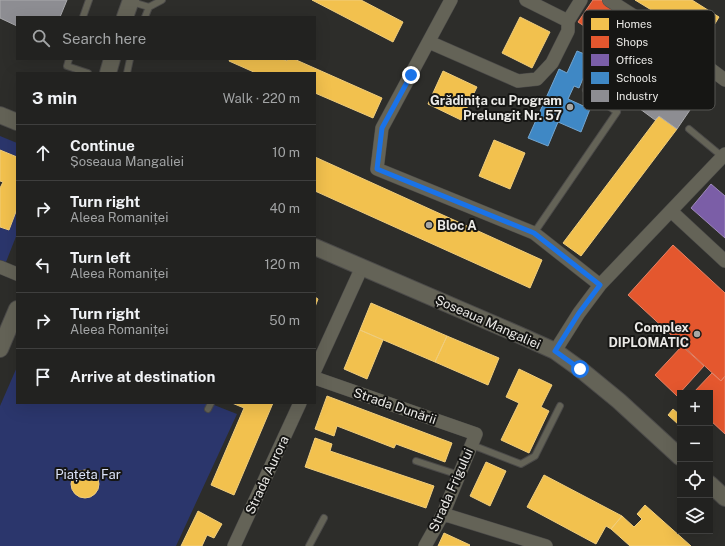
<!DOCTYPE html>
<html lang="en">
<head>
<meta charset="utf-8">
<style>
	:root { --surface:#222220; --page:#2a2a29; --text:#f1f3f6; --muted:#a2a4a5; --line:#3f3f3e }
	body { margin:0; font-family:"Public Sans",sans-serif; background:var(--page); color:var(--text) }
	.controls { position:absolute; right:12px; bottom:12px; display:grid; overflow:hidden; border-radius:0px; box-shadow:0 4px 16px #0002 }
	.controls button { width:36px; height:36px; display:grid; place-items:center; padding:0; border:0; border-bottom:1px solid var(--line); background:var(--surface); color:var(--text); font:20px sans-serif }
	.stop { position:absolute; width:12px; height:12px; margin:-9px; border:3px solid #1a73e8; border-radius:50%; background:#fff }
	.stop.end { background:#1a73e8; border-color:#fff; box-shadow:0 1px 4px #0008 }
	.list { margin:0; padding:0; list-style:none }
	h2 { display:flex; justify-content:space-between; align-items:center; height:52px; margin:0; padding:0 16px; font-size:17px }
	h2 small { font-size:13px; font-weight:400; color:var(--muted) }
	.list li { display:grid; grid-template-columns:26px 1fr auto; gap:12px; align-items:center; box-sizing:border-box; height:56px; padding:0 16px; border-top:1px solid var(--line) }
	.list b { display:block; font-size:15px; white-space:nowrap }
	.list p { margin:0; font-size:13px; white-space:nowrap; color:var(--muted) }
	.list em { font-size:13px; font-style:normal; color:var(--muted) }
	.icon { flex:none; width:22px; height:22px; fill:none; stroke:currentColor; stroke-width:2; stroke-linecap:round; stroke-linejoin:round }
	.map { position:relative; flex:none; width:725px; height:546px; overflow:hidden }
	.search { position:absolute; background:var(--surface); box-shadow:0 4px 16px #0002; left:16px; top:16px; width:300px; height:44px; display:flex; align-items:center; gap:10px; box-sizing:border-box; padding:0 14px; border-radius:0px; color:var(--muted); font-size:15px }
	.panel { position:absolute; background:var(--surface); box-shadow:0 4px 16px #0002; left:16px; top:72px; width:300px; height:332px; border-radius:0px }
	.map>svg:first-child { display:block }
</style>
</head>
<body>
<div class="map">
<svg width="725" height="546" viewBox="0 0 725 546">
	<rect width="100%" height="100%" fill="#2d2d2a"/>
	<path fill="#2b366c" d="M0 136 17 143V157L0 150Z
		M17 209V234L6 262 0 260V227L9 230Z
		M17 367V403H209L237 414 176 546H0V406Z"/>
	<path fill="#f2c14e" stroke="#f0cd7c" d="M312 0H361L403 22 393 42Z
		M635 0H692L719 17 704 42Z
		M520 17 550 32 532 68 502 53Z
		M230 59H282L287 61 288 59H294L382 98 373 118 315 93V73H256L229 61Z
		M443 71 477 87 461 120 428 104Z
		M659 116 677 129 581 256 563 243Z
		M494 140 525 153 510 189 479 176Z
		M0 150 17 157V209L9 230 0 227V188L3 182 0 181Z
		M315 157 542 260 530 288 315 191Z
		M315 297 318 299 315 307Z
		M371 303 447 336 435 362 360 330Z
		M360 330 383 340 367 379 344 369Z
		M447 336 499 358 488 385 435 362Z
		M519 369 552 385 541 407 549 411 529 453 501 440 519 403 506 397Z
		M327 396 452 443 445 462 396 444 394 448 337 426 334 436 315 429Z
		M232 403H273L234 495 211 485 244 408Z
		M673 409 680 415V423L679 425 668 415Z
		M315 438 332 444 330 451 434 486 426 508 305 467Z
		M486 462 506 471 490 506 470 496Z
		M71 484a14 14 0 1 1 28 0a14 14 0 1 1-28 0Z
		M544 475 622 516 611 529 606 526 596 544 527 507Z
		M645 505 691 546H630L611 529 622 516 634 527 642 519 637 514Z
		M198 511 222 524 214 538 207 535 202 546H181Z
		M444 533 470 545 469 546H438Z"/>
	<path fill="#e4572e" stroke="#e68366" d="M593 0H601L655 36 651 42 669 54 656 74 578 22Z
		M673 245 725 293V376L721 381 628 295Z
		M682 346 704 366 677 396 655 375Z
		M712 373 721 381 725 376V434L710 420V393H693Z"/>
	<path fill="#7b5ea7" stroke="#9d88ba" d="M711 184 725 196V238L691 208Z"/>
	<path fill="#3f88c5" stroke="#73a5cf" d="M577 51 592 57 579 88 574 86 568 99 590 109 581 132 558 122 548 146 528 138 559 69 567 73Z"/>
	<path fill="#8d8d92" stroke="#a9a9ac" d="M0 0H67L60 17H17V26L0 18Z
		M650 78 692 107 677 129 659 116 655 120 632 103Z"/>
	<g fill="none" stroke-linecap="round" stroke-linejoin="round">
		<defs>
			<path id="service" d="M132 2 149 7 162 0
				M83 17 89 0
				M145 17 149 7
				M69 59 67 66 88 73
				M127 73 130 59
				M689 129 724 158
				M534 233 617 112 586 90
				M208 409 211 403
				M472 445 521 464 535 456 560 406
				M416 461 459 475
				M309 546 324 518"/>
			<path id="minor" d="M451 0 382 128 377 169 534 233 600 285 579 313 555 351
				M526 0 568 21 581 0
				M609 0 673 41 725 80
				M429 42 518 81 537 79 552 63 568 31V21
				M671 211 725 261
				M0 267 17 274
				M600 285 725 154
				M315 370 362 267
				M315 378 476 434 443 514 425 546
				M443 514 546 546
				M234 546 300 403"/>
			<path id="tertiary" d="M125 17 131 0
				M108 73 112 59
				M0 115 17 122
				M315 247 517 334 555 351 580 369 619 401 680 457
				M0 349 17 309
				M710 484 725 498"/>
		</defs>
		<use href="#service" stroke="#4b4a49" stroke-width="8"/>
		<use href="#minor" stroke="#4b4a49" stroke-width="14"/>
		<use href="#tertiary" stroke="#4b4a49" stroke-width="18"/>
		<use href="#service" stroke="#646357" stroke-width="6"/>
		<use href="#minor" stroke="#646357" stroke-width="13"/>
		<use href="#tertiary" stroke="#646357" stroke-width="16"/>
	</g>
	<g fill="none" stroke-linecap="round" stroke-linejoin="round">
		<path stroke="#1a73e8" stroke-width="5" d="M411 75 382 128 377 169 534 233 600 285 579 313 555 351 580 369"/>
	</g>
	<g fill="#a8a8a5" stroke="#161614" stroke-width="1.5">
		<circle cx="570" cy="107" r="4"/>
		<circle cx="429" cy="225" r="4"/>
		<circle cx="697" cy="334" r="4"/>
	</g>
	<g text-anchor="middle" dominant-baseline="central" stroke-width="4" stroke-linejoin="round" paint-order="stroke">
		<g font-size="13" font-weight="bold" fill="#ebeae7" stroke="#161614" text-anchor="end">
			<text x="562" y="100">Grădinița cu Program<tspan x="562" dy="15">Prelungit Nr. 57</tspan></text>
			<text x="437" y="225" text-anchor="start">Bloc A</text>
			<text x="689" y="327">Complex<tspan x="689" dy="15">DIPLOMATIC</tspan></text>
		</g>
		<g font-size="13" fill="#ebeae7" stroke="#161614">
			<text transform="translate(488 322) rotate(24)">Șoseaua Mangaliei</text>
			<text transform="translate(395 406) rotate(19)">Strada Dunării</text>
			<text transform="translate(267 475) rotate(-65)">Strada Aurora</text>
			<text transform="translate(451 490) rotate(-66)">Strada Frigului</text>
		</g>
		<g font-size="13" fill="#dbe2f8" stroke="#161614">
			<text x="88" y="474">Piațeta Far</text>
		</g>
	</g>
	<rect x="583" y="10" width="132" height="100" rx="6" fill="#161614" stroke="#565653" stroke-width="1"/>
	<rect x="591" y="18" width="18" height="12" fill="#f2c14e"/>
	<rect x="591" y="36" width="18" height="12" fill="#e4572e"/>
	<rect x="591" y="54" width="18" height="12" fill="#7b5ea7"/>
	<rect x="591" y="72" width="18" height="12" fill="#3f88c5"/>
	<rect x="591" y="90" width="18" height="12" fill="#8d8d92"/>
	<g font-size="11" fill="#ebeae7">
		<text x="616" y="28">Homes</text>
		<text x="616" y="46">Shops</text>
		<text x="616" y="64">Offices</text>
		<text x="616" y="82">Schools</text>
		<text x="616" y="100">Industry</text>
	</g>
</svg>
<div class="controls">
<button>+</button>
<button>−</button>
<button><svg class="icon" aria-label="locate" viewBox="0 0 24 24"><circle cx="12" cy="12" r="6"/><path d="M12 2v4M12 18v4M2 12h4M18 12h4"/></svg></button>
<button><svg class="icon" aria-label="layers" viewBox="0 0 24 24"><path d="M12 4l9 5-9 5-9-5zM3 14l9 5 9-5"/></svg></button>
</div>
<div class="stop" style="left:580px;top:369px"></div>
<div class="stop end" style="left:411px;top:75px"></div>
<div class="search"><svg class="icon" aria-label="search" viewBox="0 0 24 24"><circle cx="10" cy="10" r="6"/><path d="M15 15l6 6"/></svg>Search here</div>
<section class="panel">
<h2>3 min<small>Walk · 220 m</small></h2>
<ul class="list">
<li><svg class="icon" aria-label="ahead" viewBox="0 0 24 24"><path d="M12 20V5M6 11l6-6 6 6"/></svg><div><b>Continue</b><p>Șoseaua Mangaliei</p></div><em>10 m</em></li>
<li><svg class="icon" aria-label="right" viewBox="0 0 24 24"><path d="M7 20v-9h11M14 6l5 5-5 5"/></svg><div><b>Turn right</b><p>Aleea Romaniței</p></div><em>40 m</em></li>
<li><svg class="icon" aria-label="left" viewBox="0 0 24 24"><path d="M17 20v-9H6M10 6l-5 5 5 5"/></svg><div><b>Turn left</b><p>Aleea Romaniței</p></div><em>120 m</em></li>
<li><svg class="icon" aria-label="right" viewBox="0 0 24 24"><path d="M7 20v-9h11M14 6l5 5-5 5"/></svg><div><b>Turn right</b><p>Aleea Romaniței</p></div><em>50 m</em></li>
<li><svg class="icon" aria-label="arrive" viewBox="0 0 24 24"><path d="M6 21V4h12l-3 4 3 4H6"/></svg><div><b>Arrive at destination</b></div></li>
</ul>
</section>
</div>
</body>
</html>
